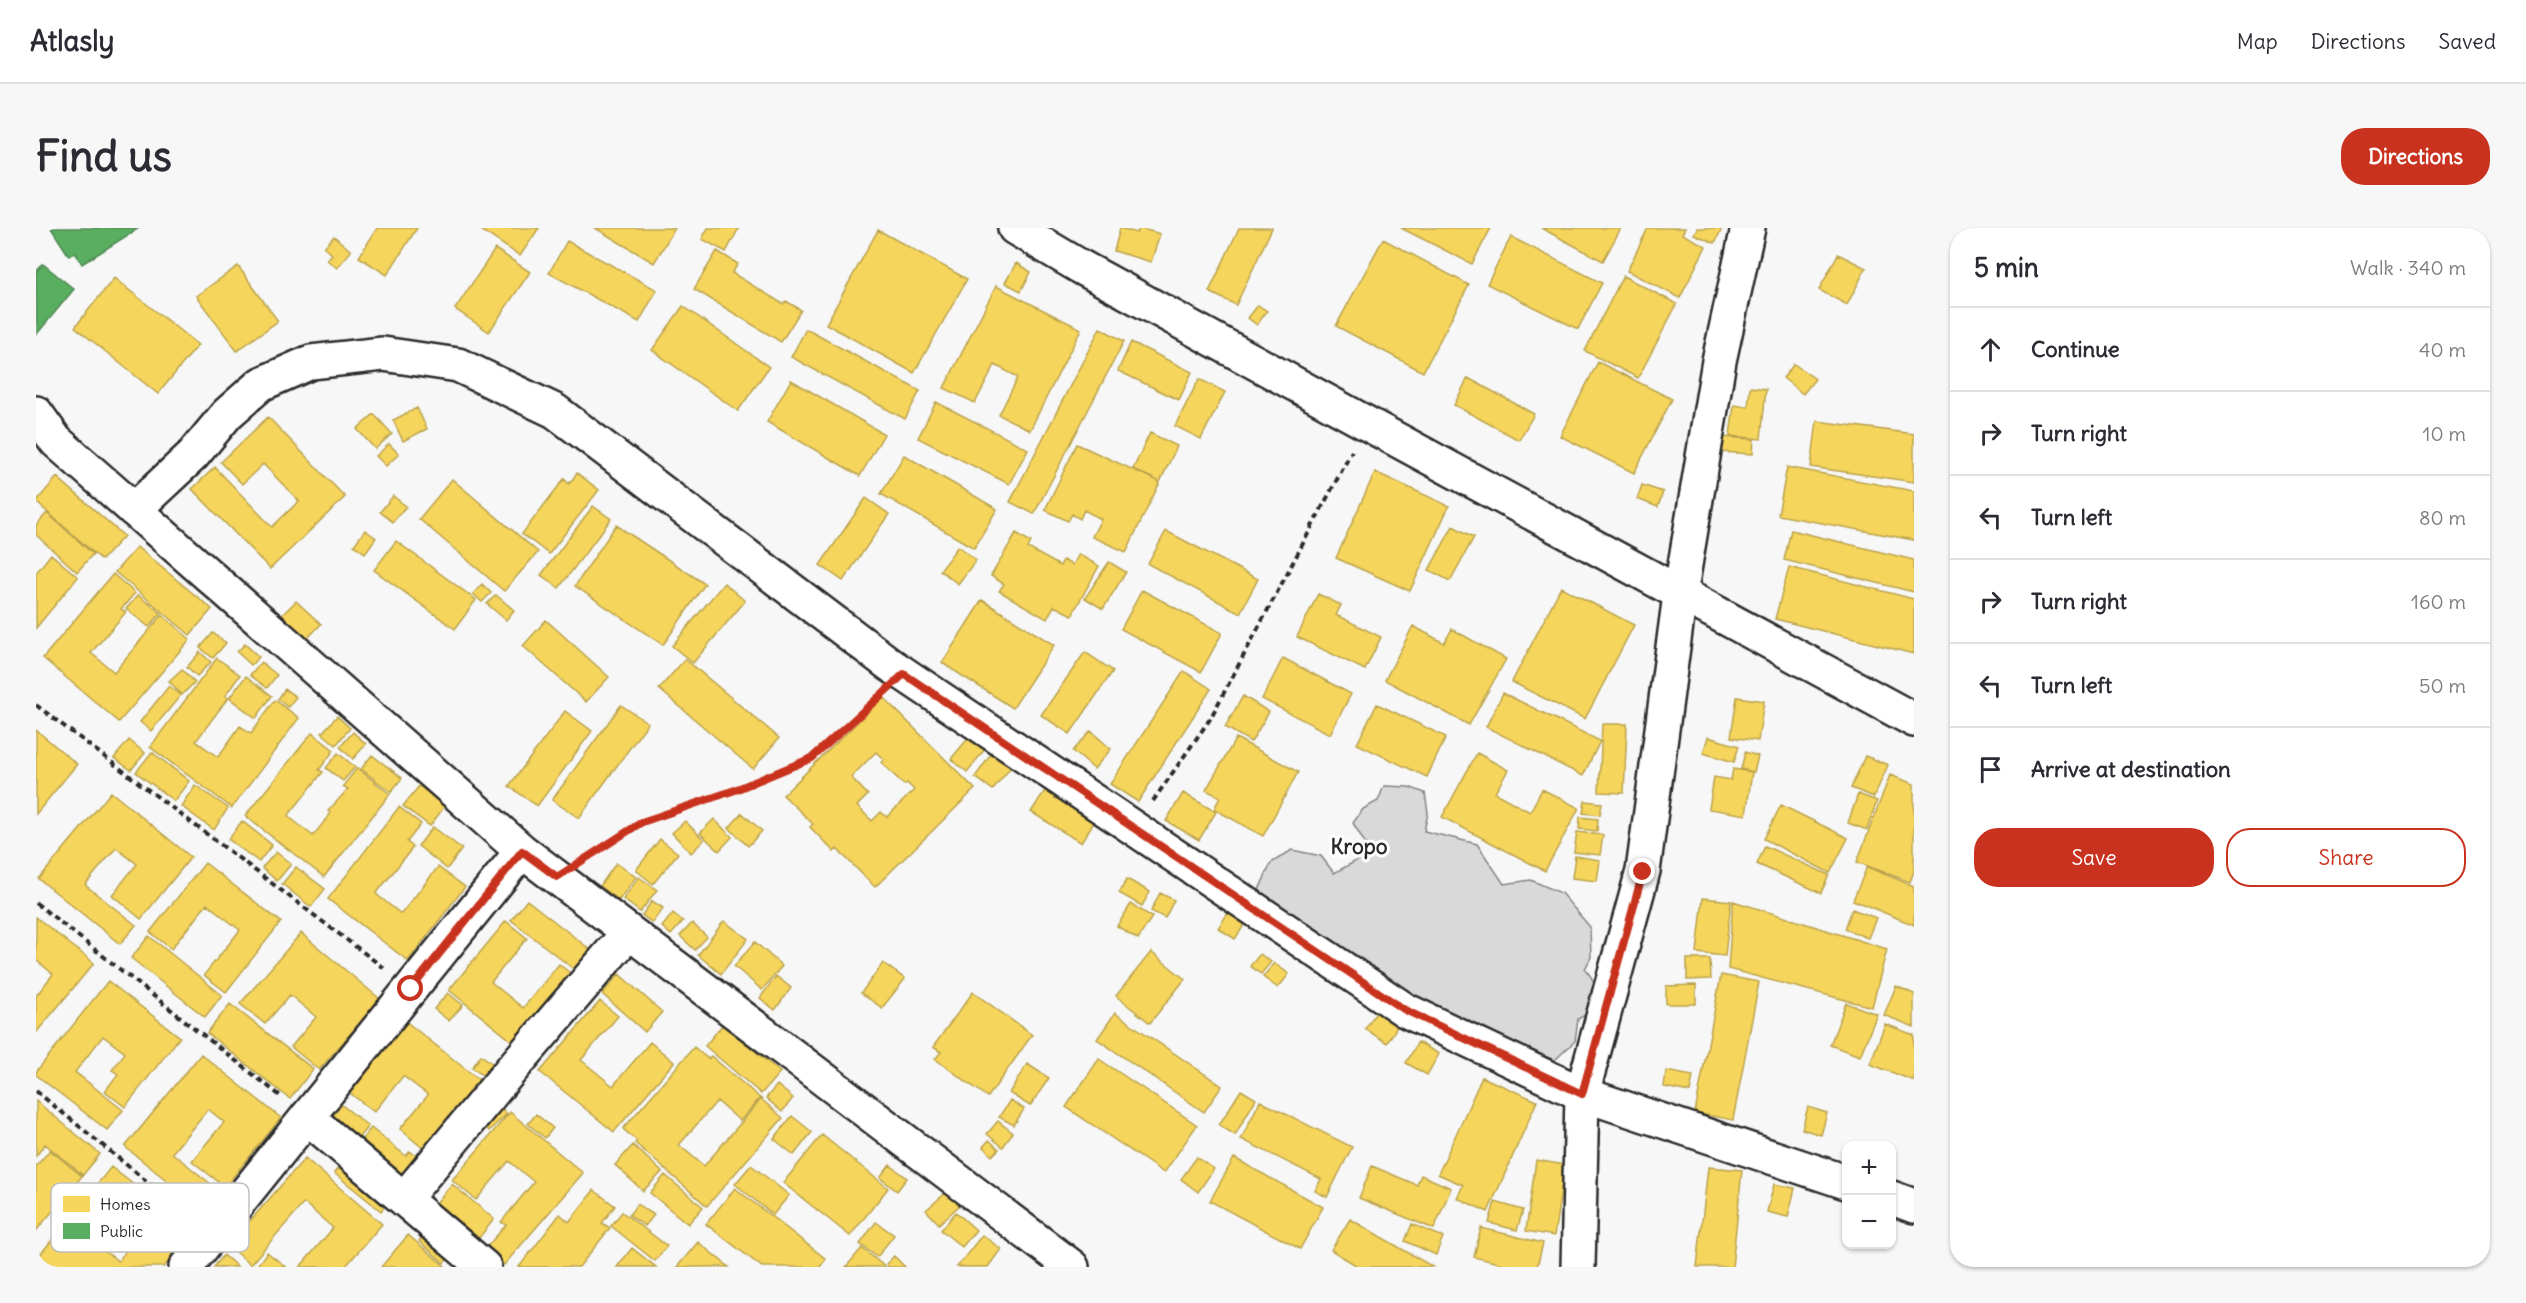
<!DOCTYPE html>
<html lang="en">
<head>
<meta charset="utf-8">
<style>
	:root { --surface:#fff; --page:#f7f7f7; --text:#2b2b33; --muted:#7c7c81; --line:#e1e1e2; --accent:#c8321e }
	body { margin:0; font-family:Delius,sans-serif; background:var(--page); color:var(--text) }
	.controls { position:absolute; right:18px; bottom:18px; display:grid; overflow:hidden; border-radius:12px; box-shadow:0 2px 4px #0004 }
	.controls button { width:54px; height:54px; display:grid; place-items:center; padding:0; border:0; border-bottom:2px solid var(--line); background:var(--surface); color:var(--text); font:30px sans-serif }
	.stop { position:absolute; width:18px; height:18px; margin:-14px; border:4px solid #c8321e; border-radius:50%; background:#fff }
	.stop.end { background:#c8321e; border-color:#fff; box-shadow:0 2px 6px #0008 }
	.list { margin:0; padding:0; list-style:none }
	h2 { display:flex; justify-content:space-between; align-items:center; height:78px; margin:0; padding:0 24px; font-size:26px }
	h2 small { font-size:20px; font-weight:400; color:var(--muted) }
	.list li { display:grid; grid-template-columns:39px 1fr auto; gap:18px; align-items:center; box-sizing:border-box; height:84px; padding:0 24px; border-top:2px solid var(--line) }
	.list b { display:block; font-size:22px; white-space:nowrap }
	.list em { font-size:20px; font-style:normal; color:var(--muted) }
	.actions { display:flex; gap:12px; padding:18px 24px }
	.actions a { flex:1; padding:14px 0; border:2px solid var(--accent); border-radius:24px; text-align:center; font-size:21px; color:var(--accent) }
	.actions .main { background:var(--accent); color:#fff }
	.icon { flex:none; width:33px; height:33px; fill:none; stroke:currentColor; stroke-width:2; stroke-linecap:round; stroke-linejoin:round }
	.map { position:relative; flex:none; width:1878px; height:1039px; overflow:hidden; border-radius:24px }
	header { display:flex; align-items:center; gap:36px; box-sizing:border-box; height:84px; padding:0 30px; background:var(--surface); border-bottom:2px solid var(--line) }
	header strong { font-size:28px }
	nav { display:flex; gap:33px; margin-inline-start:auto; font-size:21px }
	.intro { display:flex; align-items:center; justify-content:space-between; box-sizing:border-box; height:144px; padding:0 36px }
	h1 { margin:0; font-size:42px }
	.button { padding:15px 27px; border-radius:24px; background:var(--accent); color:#fff; font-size:21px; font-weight:700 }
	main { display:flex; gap:36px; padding:0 36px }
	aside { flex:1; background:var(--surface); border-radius:24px; box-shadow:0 2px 4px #0004 }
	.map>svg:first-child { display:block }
</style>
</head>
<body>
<header>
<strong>Atlasly</strong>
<nav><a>Map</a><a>Directions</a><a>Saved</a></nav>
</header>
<div class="intro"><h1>Find us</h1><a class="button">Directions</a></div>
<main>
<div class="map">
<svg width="1878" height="1039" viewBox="0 0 1878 1039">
	<rect width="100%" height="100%" fill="#f7f7f7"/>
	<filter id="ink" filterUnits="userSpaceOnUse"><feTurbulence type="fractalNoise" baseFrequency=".0167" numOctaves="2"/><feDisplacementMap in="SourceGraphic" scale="12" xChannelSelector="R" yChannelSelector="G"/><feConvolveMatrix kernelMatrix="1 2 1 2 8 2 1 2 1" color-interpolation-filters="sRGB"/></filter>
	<g filter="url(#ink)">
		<path fill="#d9d9d9" stroke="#828282" stroke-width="1.5" d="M1348 558 1373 559 1389 565 1392 585 1388 603 1441 616 1468 656 1495 652 1525 665 1554 699 1555 729 1549 741C1566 760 1566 779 1542 791L1539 813 1519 832 1473 817 1338 746 1240 690 1223 662 1235 635 1256 622 1285 628 1298 645 1335 625 1317 595 1327 581 1342 573Z"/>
		<path fill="#f6d55c" stroke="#b9a24d" stroke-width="1.5" fill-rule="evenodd" d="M341 0H381L351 47 323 29Z
			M442 0H503L484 28Z
			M559 0H639L618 35Z
			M672 0H703L690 24 666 11Z
			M1084 0 1101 5 1103 0 1124 6 1115 34 1078 23Z
			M1203 0H1236L1200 77 1173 64Z
			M1365 0H1455L1436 36Z
			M1505 0H1585L1567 33Z
			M1612 0H1649L1646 6 1670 18 1644 70 1591 43Z
			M1661 0H1686L1679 15 1658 6Z
			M842 2 931 51 878 145 790 96Z
			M298 8 315 23 301 40 291 32 296 26 288 19Z
			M1475 9 1566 55 1542 101 1451 56Z
			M1347 11 1433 57 1387 144 1300 98Z
			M531 13 621 62 603 94 513 45Z
			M459 21 494 44 453 104 419 81Z
			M681 23 702 36 696 45 747 76 750 73 765 82 745 114 658 61Z
			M1802 26 1830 40 1811 77 1783 62Z
			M980 35 995 44 985 63 969 55Z
			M202 38 242 93 201 123 160 68Z
			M1587 48 1641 76 1602 150 1549 123Z
			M78 50 162 117 122 166 39 99Z
			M960 58 1045 101 994 202 963 187 982 149 959 137 939 175 908 160Z
			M1222 77 1231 83 1221 97 1212 90Z
			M647 78 733 139 702 183 616 122Z
			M1064 100 1088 113 998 286 974 274Z
			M770 101 884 163 869 191 755 129Z
			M1095 114 1156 144 1143 172 1082 143Z
			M1562 134 1636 171 1598 245 1524 208Z
			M1758 136 1779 151 1767 166 1747 150Z
			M1432 150 1498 186 1483 212 1418 177Z
			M1163 151 1189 164 1165 211 1139 198Z
			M755 152 848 206 824 248 731 194Z
			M1714 159 1730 161 1725 211 1694 208 1698 177 1712 179Z
			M900 174 992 221 973 256 882 210Z
			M381 180 391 201 367 213 357 192Z
			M338 186 356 206 339 221 321 201Z
			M232 189 309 269 234 341 156 261 179 239 236 299 263 273 227 236 206 256 185 234Z
			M1781 193 1878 206V254L1775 239Z
			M1114 205 1141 218 1124 254 1097 241Z
			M1684 209 1718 211 1717 226 1683 224Z
			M353 216 363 226 350 238 340 228Z
			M1041 216 1124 254 1090 324 1056 309 1065 291 1048 282 1044 291 1036 286 1032 293 1009 282Z
			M868 227 961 281 938 320 845 266Z
			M1751 239 1878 263V312L1742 287Z
			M1339 244 1413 278 1374 363 1300 330Z
			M541 245 563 262 513 326 486 306 528 251 533 256Z
			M21 249 88 308 66 332 0 274Z
			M416 251 502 324 468 363 383 291Z
			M1606 257 1627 264 1622 279 1601 271Z
			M357 268 370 278 357 294 344 284Z
			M830 270 853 286 807 353 784 337Z
			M557 278 575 291 523 360 505 347Z
			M11 285 57 326 41 344 0 307V297Z
			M580 297 669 356 627 417 539 358Z
			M1417 298 1438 309 1414 353 1393 342Z
			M329 302 340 310 329 325 318 317Z
			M1755 302 1878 332V364L1748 332Z
			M1130 303 1222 351 1204 385 1112 336Z
			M980 305 995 314 992 320 1024 338 1027 332 1036 337 1042 326 1063 338 1036 387 1018 378 1011 391 963 363 968 356 955 348Z
			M360 313 440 372 419 401 338 342Z
			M922 318 940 332 922 356 904 342Z
			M101 319 176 381 154 407 79 344Z
			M15 326 42 349 0 400V345Z
			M1073 334 1090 344 1067 381 1049 370Z
			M1753 339 1878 371V426L1739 391Z
			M77 346 99 365 85 381 90 384 55 425 78 444 126 387 154 411 83 494 7 430Z
			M688 355 709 373 657 435 636 418Z
			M446 356 455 365 446 374 437 366Z
			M1525 359 1598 397 1549 491 1476 454Z
			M1106 362 1186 405 1165 444 1085 401Z
			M1282 366 1305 377 1300 387 1345 409 1329 442 1261 409Z
			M102 367 125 385 113 399 90 381Z
			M460 367 478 382 470 392 451 376Z
			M946 372 1018 417 977 480 906 435Z
			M260 373 285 396 271 411 246 387Z
			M510 392 573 449 550 474 487 418Z
			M1377 398 1408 415 1416 401 1470 431 1433 497 1349 452Z
			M177 405 190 415 177 430 164 420Z
			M209 416 223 429 215 437 201 424Z
			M164 424 175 434 161 448 151 439Z
			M1049 424 1077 443 1034 506 1005 487Z
			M181 430 204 447 189 468 192 470 160 513 182 529 204 498 215 505 239 472 263 490 196 580 114 519Z
			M1247 430 1315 466 1294 506 1226 471Z
			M649 431 743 510 717 541 623 461Z
			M225 434 241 447 231 460 214 447Z
			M146 441 159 454 146 467 133 453Z
			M1148 443 1175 461 1102 574 1074 556Z
			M210 448 236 468 220 490 193 470Z
			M133 458 145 467 115 503 104 494Z
			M249 461 260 469 252 479 242 471Z
			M1467 465 1564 513 1547 548 1450 499Z
			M1207 468 1233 484 1215 514 1189 499Z
			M847 469 939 561 839 659 801 621 798 624 774 599 777 596 747 567ZM840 524 848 532 845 534 868 557 871 555 878 562 851 589 845 584 836 593 821 578 832 567 815 549Z
			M1701 469 1728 473 1722 513 1695 509Z
			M1341 476 1410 509 1391 549 1321 516Z
			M585 477 612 495 543 590 516 572Z
			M529 483 556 503 501 578 473 558Z
			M301 488 314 500 300 517 286 505Z
			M1566 496H1591L1588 565 1563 564Z
			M0 502 41 536 0 586Z
			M1055 503 1075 521 1058 541 1037 523Z
			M317 504 330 516 317 531 304 519Z
			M276 505 298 522 283 542 287 544 252 588 277 608 295 585 292 583 312 561 307 558 321 540 354 566 288 649 209 588Z
			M934 508 950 520 931 544 915 531Z
			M1672 509 1703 518 1698 534 1667 525Z
			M1200 510 1262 544 1227 608 1178 581 1184 569 1170 562Z
			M93 512 109 525 95 542 78 530Z
			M116 524 153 553 138 573 100 544Z
			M1709 524 1722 528 1718 544 1705 541Z
			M302 525 319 539 307 553 290 540Z
			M956 525 975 539 957 562 939 549Z
			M1441 525 1472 542 1459 565 1494 584 1506 561 1543 580 1509 643 1406 589Z
			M336 527 366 550 355 564 325 541Z
			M1829 528 1852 537 1838 569 1815 560Z
			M1697 541 1716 544 1710 587 1673 581 1678 549 1695 552Z
			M1854 547 1878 556V643L1874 654 1821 634Z
			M159 557 192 580 178 602 145 578Z
			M383 558 409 578 394 598 367 578Z
			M1012 558 1061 589 1045 615 995 584Z
			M75 564 155 629 105 691 76 667 101 636 80 620 49 657 100 697 84 716 3 651Z
			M1147 565 1180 584 1163 612 1130 593Z
			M1822 566 1841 573 1831 602 1812 595Z
			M1549 573 1566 575 1564 587 1547 585Z
			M1745 577 1812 610 1794 645 1728 611Z
			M363 579 385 596 371 614 377 619 340 666 365 686 402 639 429 659 372 733 292 671Z
			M706 585 726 603 712 618 693 600Z
			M1544 589 1562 591 1561 603 1543 601Z
			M678 591 696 609 683 623 664 605Z
			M206 593 236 617 223 634 192 611Z
			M649 593 668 612 655 625 636 605Z
			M397 599 426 621 411 641 382 618Z
			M1541 604 1567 607 1564 627 1538 624Z
			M624 611 642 625 617 656 600 642Z
			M1729 618 1793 647 1785 665 1721 636Z
			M240 624 255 636 241 653 226 640Z
			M1539 628 1564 632 1561 653 1536 650Z
			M169 635 245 694 190 764 168 747 204 702 171 676 135 721 114 704Z
			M580 635 600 649 583 672 564 658Z
			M260 639 289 661 275 679 246 656Z
			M1831 639 1878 658V697L1817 672Z
			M603 649 621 662 604 684 587 671Z
			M1091 651 1114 664 1106 678 1083 665Z
			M1124 665 1138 672 1129 690 1115 683Z
			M1667 670 1695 673 1689 728 1661 725Z
			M491 672 565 730 549 750 475 692Z
			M616 673 627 680 616 695 606 687Z
			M1697 673 1851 721 1836 779 1692 741Z
			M1095 676 1116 689 1102 711 1081 698Z
			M1196 679 1213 690 1199 711 1182 700Z
			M1816 681 1840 690 1832 710 1809 701Z
			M637 685 647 693 635 707 626 699Z
			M0 689 58 735 0 805V768L17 746 0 732Z
			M470 693 491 710 455 754 487 780 523 736 545 754 488 823 413 762Z
			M688 693 712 711 685 746 662 727Z
			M656 695 671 709 659 722 644 708Z
			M265 705 344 771 283 842 255 819 280 789 254 767 229 796 204 776Z
			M113 708 186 767 169 789 95 730Z
			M719 714 746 738 726 762 698 738Z
			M1115 724 1149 751 1114 795 1080 768Z
			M1224 726 1235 734 1225 746 1214 738Z
			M1651 731H1674L1675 751 1651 752Z
			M847 735 869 751 846 780 825 765Z
			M1238 735 1253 746 1242 760 1227 749Z
			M583 746 626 784 609 804 566 766Z
			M1685 747 1723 754 1697 892 1659 885Z
			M740 748 755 760 739 782 724 770Z
			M72 753 144 809 89 879 69 863 82 846 76 842 89 825 67 808 39 844 87 882 71 902 0 847V844Z
			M1660 757V776H1630V758Z
			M1860 758 1878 766V799L1848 787Z
			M937 764 996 807 952 869 899 831 905 824 897 819Z
			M412 765 427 777 413 793 398 781Z
			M564 773 582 788 545 832 577 858 614 814 638 834 578 904 504 844Z
			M1810 775 1841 786 1824 828 1794 817Z
			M194 776 277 841 254 871 171 805Z
			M1341 783 1362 797 1351 815 1329 801Z
			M1079 785 1186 858 1168 884 1061 811Z
			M368 792 451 858 395 927 364 901 392 867 367 848 338 884 310 862Z
			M687 796 744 844 725 866 669 818Z
			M1849 796 1878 807V853L1834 836Z
			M1382 814 1403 826 1391 847 1370 835Z
			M658 819 672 831 675 828 724 870 704 893 681 873 643 917 668 938 725 871 747 890 671 978 599 915 601 913 587 901Z
			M165 826 245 890 189 959 156 933 188 894 172 881 136 925 185 964 169 983 89 919Z
			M445 827 464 841 456 853 436 840Z
			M1063 831 1161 897 1128 945 1030 879Z
			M991 836 1013 850 994 878 973 865Z
			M1630 843 1657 848 1654 864 1628 859Z
			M1446 849 1501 873 1452 984 1421 970 1427 957 1402 946Z
			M741 857 757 870 746 884 730 870Z
			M1205 862 1220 871 1199 907 1183 897Z
			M974 872 988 881 978 897 963 889Z
			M0 873 64 926 47 947 9 916 0 928Z
			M1224 873 1316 919 1291 969 1279 963 1285 951 1205 911Z
			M306 877 332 898 319 914 292 893Z
			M464 879 471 886 453 903 446 896Z
			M1772 879 1791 885 1785 907 1766 901Z
			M474 884 547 945 468 1037 449 1021 470 997 465 994 498 954 473 933 440 972 416 952Z
			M500 886 517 900 509 910 492 896Z
			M756 888 776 904 758 927 738 911Z
			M962 893 977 905 967 919 951 906Z
			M335 900 370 928 374 923 389 935 371 957 321 917Z
			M786 907 852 960 814 1008 747 955Z
			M953 912 963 921 956 928 947 919Z
			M597 917 626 944 607 963 579 937Z
			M14 922 46 948 0 1003V938Z
			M312 929 358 967 345 983 298 945Z
			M1161 929 1178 941 1162 964 1145 951Z
			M269 930 346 996 309 1039H264L297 1000 268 975 214 1037 192 1018Z
			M1198 930 1287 979 1264 1021 1174 973Z
			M1500 932 1529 937 1518 1008 1490 1003Z
			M715 937 753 967 737 987 699 956Z
			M854 937 871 950 861 963 844 950Z
			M1336 938 1381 957 1385 947 1415 960 1398 1001 1323 970Z
			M75 939 157 1003 140 1024 84 979 57 1014 82 1033 106 1002 138 1027 128 1039H16L3 1028Z
			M1672 939 1706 942 1696 1039H1661Z
			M629 947 667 979 652 996 614 965Z
			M416 956 458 991 443 1010 400 975Z
			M1738 956 1759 960 1752 989 1731 984Z
			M699 960 790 1031 784 1039H726L670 996Z
			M558 962 579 978 566 995 574 1000 543 1039H483L524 986 533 994Z
			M912 963 924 977 903 996 890 982Z
			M1459 974 1487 982 1481 1002 1453 995Z
			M601 976 618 987 609 998 593 987Z
			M586 984 631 1018 619 1033 575 998Z
			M920 984 940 1002 926 1019 905 1002Z
			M1314 991 1397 1039H1323L1295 1022Z
			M840 994 858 1007 841 1029 824 1016Z
			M1376 996 1407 1009 1400 1027 1369 1013Z
			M396 999 421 1021 408 1035 383 1013Z
			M1445 1000 1507 1015 1501 1039H1479L1438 1029Z
			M372 1007 410 1039H345Z
			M946 1007 965 1021 952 1039H921Z
			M662 1014 693 1039H641Z
			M596 1020 620 1039H581Z
			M826 1020 849 1039H810Z
			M231 1024 250 1039H220Z
			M188 1027 201 1039H178Z
			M858 1028 869 1039H852L850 1036Z"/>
		<path fill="#5aae61" stroke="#4c8751" stroke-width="1.5" d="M15 0H103L46 36 39 24 33 28Z
			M7 36 38 61 1 106 0 44Z"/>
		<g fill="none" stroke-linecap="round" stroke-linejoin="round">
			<defs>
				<path id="street" d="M979 0 1045 39 1330 195 1878 492
					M0 185 20 213 486 623 1036 1039
					M98 282 157 227 191 186 225 156 275 134 347 126 422 137 519 183 856 438 1369 782 1546 866 1810 954
					M271 889 448 1039
					M1856 970 1878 978
					M368 971 469 849 593 704
					M150 1039 486 623
					M1542 1039 1546 866 1607 643 1644 367 1683 133 1712 0"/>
			</defs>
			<use href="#street" stroke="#2b2b2b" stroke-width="38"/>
			<path stroke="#2b2b2b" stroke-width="4" stroke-dasharray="6 4.5" stroke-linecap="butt" d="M0 477 348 740
				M1117 573 1174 491 1316 223
				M549 631 606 595 699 562 776 530 843 469
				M0 675 247 870
				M0 863 152 987"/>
			<use href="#street" stroke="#fff" stroke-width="33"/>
		</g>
	</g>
	<g fill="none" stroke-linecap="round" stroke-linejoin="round" filter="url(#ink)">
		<path stroke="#c8321e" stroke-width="8" d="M375 761 486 623 521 649 606 594 699 562 776 530 868 446 1369 782 1546 866 1607 644"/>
	</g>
	<g text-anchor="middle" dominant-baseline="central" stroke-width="6" stroke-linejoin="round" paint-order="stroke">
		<g font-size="21" font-weight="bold" fill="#2b2b2b" stroke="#fff">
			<text x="1323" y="618">Kropo</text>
		</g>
	</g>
	<rect x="15" y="955" width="198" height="69" rx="9" fill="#fff" stroke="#bfbfbf" stroke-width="1.5"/>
	<rect x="27" y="968" width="27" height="16" fill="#f6d55c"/>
	<rect x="27" y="995" width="27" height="16" fill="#5aae61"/>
	<g font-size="16" fill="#2b2b2b">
		<text x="64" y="982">Homes</text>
		<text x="64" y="1009">Public</text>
	</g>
</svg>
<div class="controls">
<button>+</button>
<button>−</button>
</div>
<div class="stop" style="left:375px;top:761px"></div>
<div class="stop end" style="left:1607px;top:644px"></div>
</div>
<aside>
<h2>5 min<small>Walk · 340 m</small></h2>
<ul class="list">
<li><svg class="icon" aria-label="ahead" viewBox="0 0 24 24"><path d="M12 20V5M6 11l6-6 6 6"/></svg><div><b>Continue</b></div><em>40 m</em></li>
<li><svg class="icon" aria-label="right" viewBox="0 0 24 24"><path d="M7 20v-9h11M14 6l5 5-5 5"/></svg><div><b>Turn right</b></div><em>10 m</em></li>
<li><svg class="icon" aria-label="left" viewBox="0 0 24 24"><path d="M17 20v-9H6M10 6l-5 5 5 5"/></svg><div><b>Turn left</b></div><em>80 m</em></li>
<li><svg class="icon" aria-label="right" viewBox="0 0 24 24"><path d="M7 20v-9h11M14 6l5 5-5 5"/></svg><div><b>Turn right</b></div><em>160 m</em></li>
<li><svg class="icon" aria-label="left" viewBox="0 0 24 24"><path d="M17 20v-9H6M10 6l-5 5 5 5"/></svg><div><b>Turn left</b></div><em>50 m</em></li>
<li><svg class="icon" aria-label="arrive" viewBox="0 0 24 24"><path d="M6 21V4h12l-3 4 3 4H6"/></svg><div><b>Arrive at destination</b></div></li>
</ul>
<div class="actions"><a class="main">Save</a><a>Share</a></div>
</aside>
</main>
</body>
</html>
